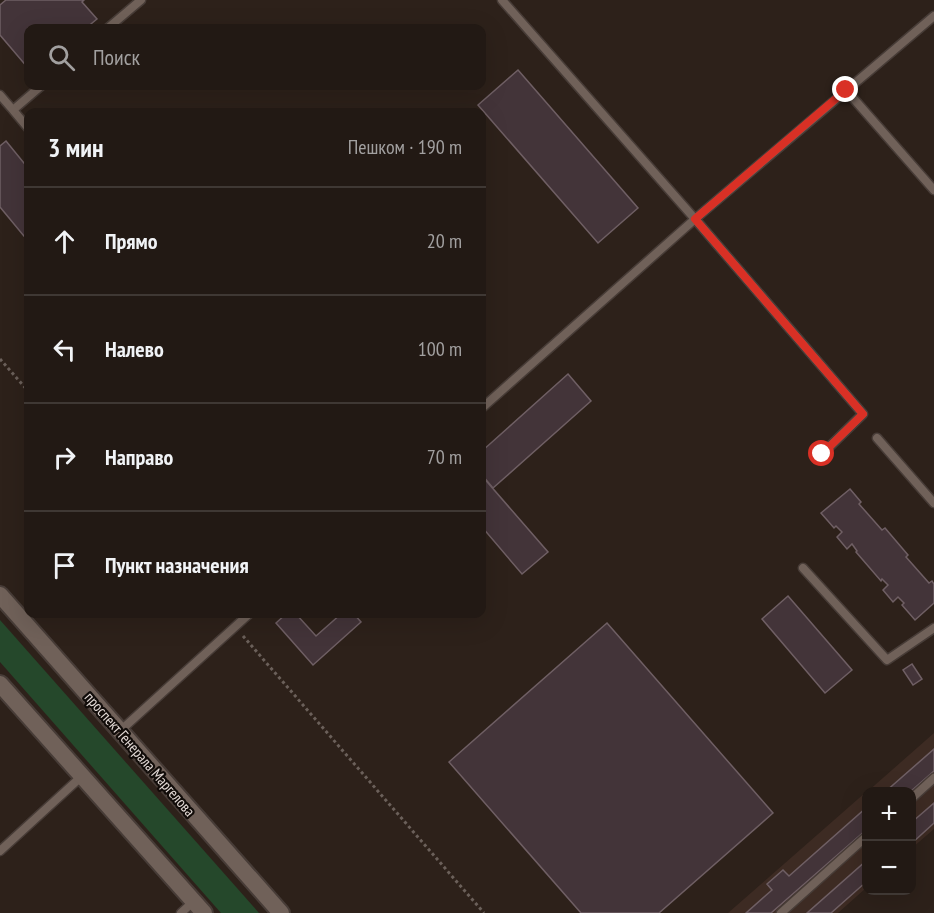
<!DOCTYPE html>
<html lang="ru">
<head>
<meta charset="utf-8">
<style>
	:root { --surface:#221914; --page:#2a221d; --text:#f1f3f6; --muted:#a2a0a0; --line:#3f3834 }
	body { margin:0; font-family:"PT Sans Narrow",sans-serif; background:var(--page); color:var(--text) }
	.controls { position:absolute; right:18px; bottom:18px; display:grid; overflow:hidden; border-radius:12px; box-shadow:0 6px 24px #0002 }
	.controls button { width:54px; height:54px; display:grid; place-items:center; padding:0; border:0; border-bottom:2px solid var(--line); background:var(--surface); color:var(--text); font:30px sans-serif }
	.stop { position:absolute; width:18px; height:18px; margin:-14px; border:4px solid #d93025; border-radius:50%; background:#fff }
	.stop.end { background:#d93025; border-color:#fff; box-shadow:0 2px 6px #0008 }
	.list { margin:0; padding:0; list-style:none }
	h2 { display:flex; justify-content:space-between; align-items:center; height:78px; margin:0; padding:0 24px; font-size:26px }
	h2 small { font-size:20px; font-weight:400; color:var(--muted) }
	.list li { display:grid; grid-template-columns:39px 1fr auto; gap:18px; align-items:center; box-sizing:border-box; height:108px; padding:0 24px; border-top:2px solid var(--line) }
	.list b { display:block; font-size:22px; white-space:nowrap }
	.list em { font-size:20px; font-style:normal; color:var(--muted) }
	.icon { flex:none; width:33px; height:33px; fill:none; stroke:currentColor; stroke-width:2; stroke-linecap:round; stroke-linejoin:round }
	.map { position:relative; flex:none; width:934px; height:913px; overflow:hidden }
	.search { position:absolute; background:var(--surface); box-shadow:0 6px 24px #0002; left:24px; top:24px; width:462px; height:66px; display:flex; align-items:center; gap:15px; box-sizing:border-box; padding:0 21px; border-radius:12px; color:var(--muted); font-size:22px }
	.panel { position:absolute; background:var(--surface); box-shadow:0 6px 24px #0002; left:24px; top:108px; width:462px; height:510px; border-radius:12px }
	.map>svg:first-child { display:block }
</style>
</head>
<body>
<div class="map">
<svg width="934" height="913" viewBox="0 0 934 913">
	<rect width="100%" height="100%" fill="#2d211a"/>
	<path fill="#3d2b23" d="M934 733V829L912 848V792H867Z
		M866 792V888L838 913H728Z"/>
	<path fill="#25482b" d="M0 620 259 913H221L0 662Z"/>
	<path fill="#433439" stroke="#6f5f64" stroke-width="1.5" d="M6 0H84L82 2 97 19 86 28H81L78 26 75 28H28V68L0 35V5Z
		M518 70 638 208 598 243 478 105Z
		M6 141 28 168V241L0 207V146Z
		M568 374 591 401 493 488 482 475V451Z
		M482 476 548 552 522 574 482 527Z
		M850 489 861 502 859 504 882 530 885 528 908 555 906 557 929 583 932 581 934 584V603L915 620 902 605 904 603 898 597 893 602 883 590 888 585 882 579 881 581 856 552 857 551 852 544 847 549 837 537 842 532 836 526 834 528 821 513Z
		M788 596 852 670 825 693 762 619Z
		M286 614H296L316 636 341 614H354L361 622 313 665 276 623Z
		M607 623 773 813 659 913H581L449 762Z
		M912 664 922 679 913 685 903 670Z
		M934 749V771L910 792H885Z
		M934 803V823L912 843V822Z
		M866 808V830L771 913H746L772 890 767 884 783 870 789 876Z
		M866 861V882L831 913H807Z"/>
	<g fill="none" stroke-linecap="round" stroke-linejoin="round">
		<defs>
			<path id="service" d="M502 0 695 219 863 414 822 454
				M108 28 141 0
				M846 90 934 190
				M0 95 13 110
				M28 128 13 110 41 86
				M482 408 695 219 934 16
				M877 438 934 503
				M803 568 887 660 934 628
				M120 731 249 614
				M912 798 934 778
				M0 851 82 776
				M181 913 193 902
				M781 913 866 837"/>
			<path id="minor" d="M0 595 281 913
				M0 684 204 913"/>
		</defs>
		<use href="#service" stroke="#473c37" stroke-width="11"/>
		<use href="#minor" stroke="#473c37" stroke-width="20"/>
		<path stroke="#6b605a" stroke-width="3" stroke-dasharray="3 3" stroke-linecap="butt" d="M0 359 28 391
			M243 636 484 913"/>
		<use href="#service" stroke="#706159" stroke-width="8"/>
		<use href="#minor" stroke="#706159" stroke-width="16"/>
	</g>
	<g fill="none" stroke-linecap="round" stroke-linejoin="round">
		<path stroke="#d93025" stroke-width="8" d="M822 454 863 414 695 219 846 90"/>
	</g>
	<g text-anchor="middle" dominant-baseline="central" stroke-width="4.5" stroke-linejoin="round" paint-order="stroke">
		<g font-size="15" fill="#e4dbd7" stroke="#110c09">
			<text transform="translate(140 754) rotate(49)">проспект Генерала Маргелова</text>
		</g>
	</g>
</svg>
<div class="controls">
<button>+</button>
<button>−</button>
</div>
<div class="stop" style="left:822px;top:454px"></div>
<div class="stop end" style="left:846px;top:90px"></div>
<div class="search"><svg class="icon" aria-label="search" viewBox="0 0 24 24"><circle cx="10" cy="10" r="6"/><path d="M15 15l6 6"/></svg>Поиск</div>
<section class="panel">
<h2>3 мин<small>Пешком · 190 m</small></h2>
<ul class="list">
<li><svg class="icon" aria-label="ahead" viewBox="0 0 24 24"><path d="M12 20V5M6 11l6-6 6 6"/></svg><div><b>Прямо</b></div><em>20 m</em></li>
<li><svg class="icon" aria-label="left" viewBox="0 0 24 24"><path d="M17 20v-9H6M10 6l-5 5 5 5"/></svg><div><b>Налево</b></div><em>100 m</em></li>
<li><svg class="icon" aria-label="right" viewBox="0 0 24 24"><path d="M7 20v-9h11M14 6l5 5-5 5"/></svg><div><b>Направо</b></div><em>70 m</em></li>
<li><svg class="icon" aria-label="arrive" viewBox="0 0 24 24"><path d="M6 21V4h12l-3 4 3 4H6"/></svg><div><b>Пункт назначения</b></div></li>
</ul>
</section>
</div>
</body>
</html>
